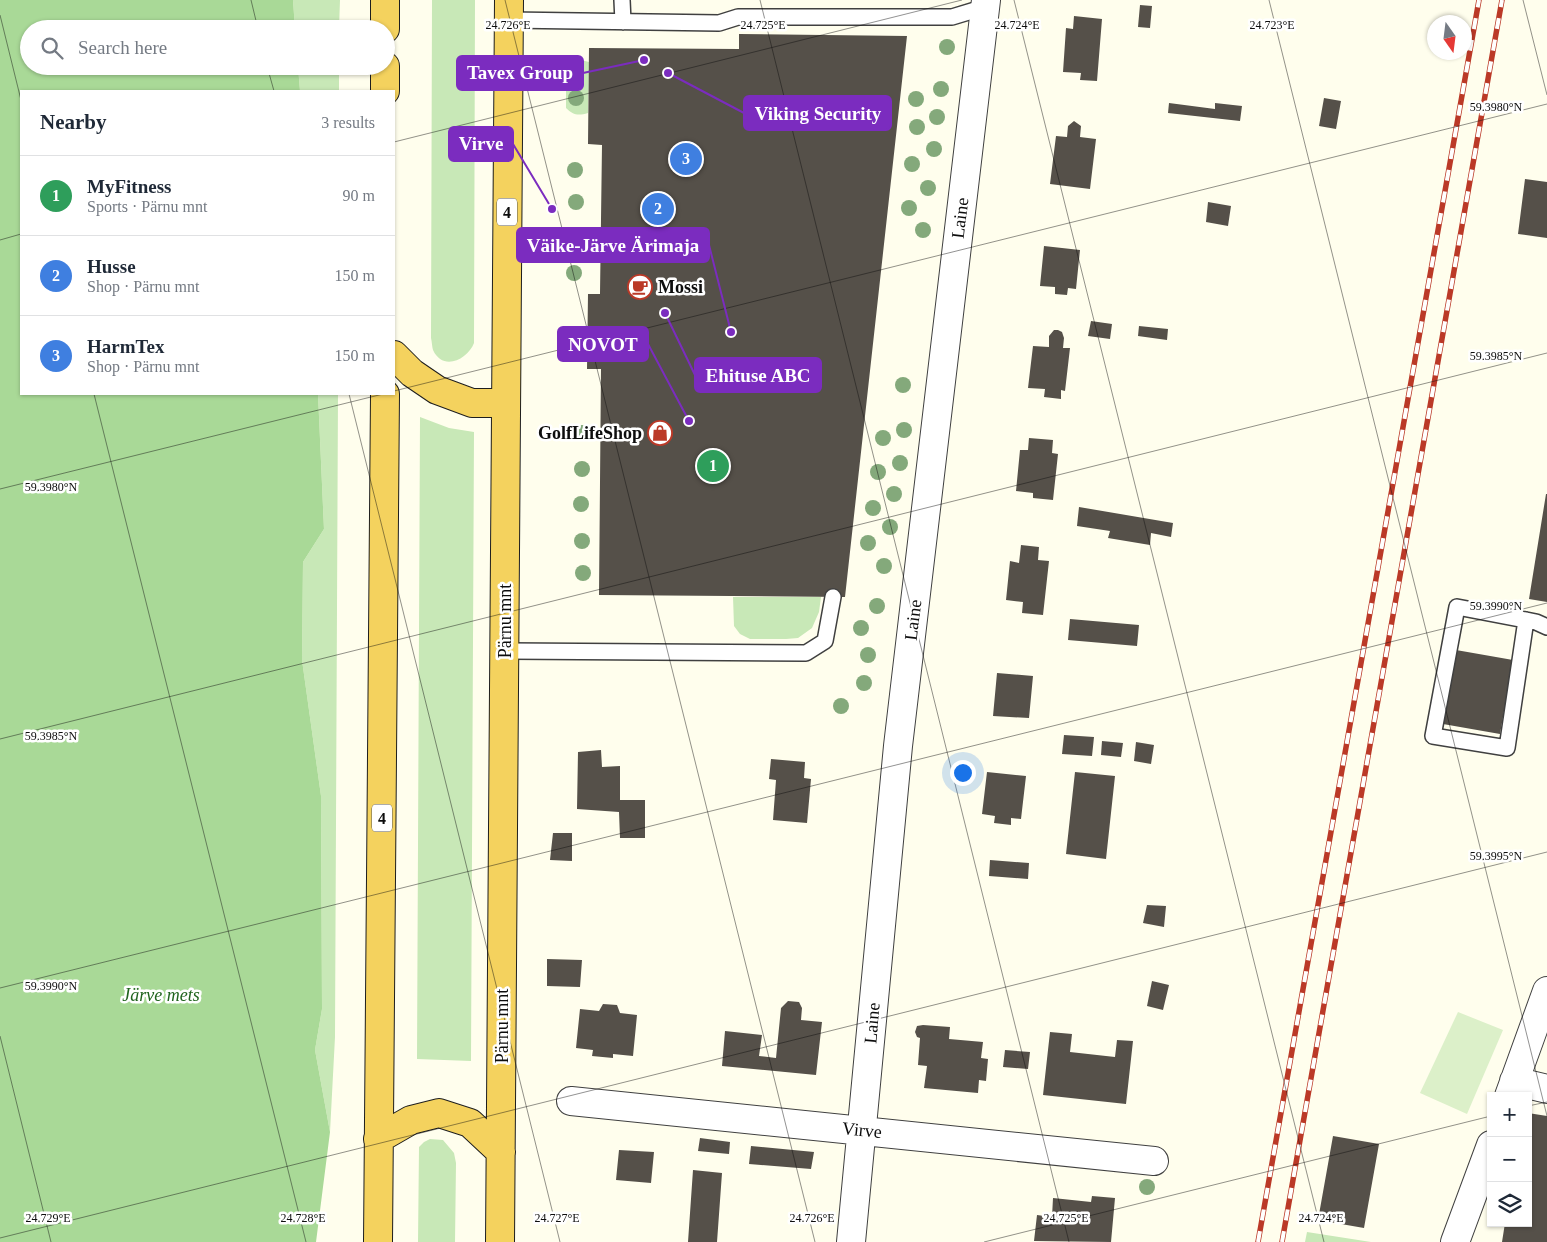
<!DOCTYPE html>
<html lang="en">
<head>
<meta charset="utf-8">
<style>
	:root { --surface:#fff; --page:#f6f6f7; --text:#1f2937; --muted:#747a83; --line:#e0e1e3; --accent:#bb3927 }
	body { margin:0; font-family:"Times New Roman",serif; background:var(--page); color:var(--text) }
	.controls { position:absolute; right:15px; bottom:15px; display:grid; overflow:hidden; border-radius:0px; box-shadow:0 1px 4px #0004 }
	.controls button { width:45px; height:45px; display:grid; place-items:center; padding:0; border:0; border-bottom:1px solid var(--line); background:var(--surface); color:var(--text); font:25px sans-serif }
	.compass { position:absolute; left:1427px; top:15px; width:45px; height:45px; border-radius:50%; background:var(--surface); box-shadow:0 1px 4px #0004; rotate:166deg }
	.you { position:absolute; left:962px; top:772px; width:18px; height:18px; margin:-12px; border:4px solid #fff; border-radius:50%; background:#1a73e8; box-shadow:0 0 0 8px #1a73e833 }
	.badge { display:grid; place-items:center; width:32px; height:32px; border-radius:50%; background:var(--accent); color:#fff; font-size:16px; font-weight:700 }
	.pin { position:absolute; translate:-50% -50%; border:2px solid #fff; box-shadow:0 1px 5px #0006 }
	.list { margin:0; padding:0; list-style:none }
	h2 { display:flex; justify-content:space-between; align-items:center; height:65px; margin:0; padding:0 20px; font-size:21px }
	h2 small { font-size:16px; font-weight:400; color:var(--muted) }
	.list li { display:grid; grid-template-columns:32px 1fr auto; gap:15px; align-items:center; box-sizing:border-box; height:80px; padding:0 20px; border-top:1px solid var(--line) }
	.list b { display:block; font-size:19px; white-space:nowrap }
	.list p { margin:0; font-size:16px; white-space:nowrap; color:var(--muted) }
	.list em { font-size:16px; font-style:normal; color:var(--muted) }
	.icon { flex:none; width:28px; height:28px; fill:none; stroke:currentColor; stroke-width:2; stroke-linecap:round; stroke-linejoin:round }
	.map { position:relative; flex:none; width:1547px; height:1242px; overflow:hidden }
	.search { position:absolute; background:var(--surface); box-shadow:0 1px 4px #0004; left:20px; top:20px; width:375px; height:55px; display:flex; align-items:center; gap:12px; box-sizing:border-box; padding:0 18px; border-radius:28px; color:var(--muted); font-size:19px }
	.panel { position:absolute; background:var(--surface); box-shadow:0 1px 4px #0004; left:20px; top:90px; width:375px; height:305px; border-radius:0px }
	.map>svg:first-child { display:block }
</style>
</head>
<body>
<div class="map">
<svg width="1547" height="1242" viewBox="0 0 1547 1242">
	<rect width="100%" height="100%" fill="#fffeed"/>
	<path fill="#c8e8b7" d="M293 0H340L339 29H295Z
		M432 0H475L474 343C468 359 443 372 433 350 432 347 432 342 431 338Z
		M577 59 589 62 588 113C578 116 573 115 566 108V67L572 61Z
		M298 66H339V91H300Z
		M318 394H338L335 1037 330 1132 315 1050 322 1009 321 796 302 660 303 562 324 529Z
		M420 417 449 428 474 432 471 1061 417 1059Z
		M733 597H821L819 612 812 628 798 638 786 639H750L740 634 734 626Z
		M430 1139 443 1140 454 1153 456 1163 455 1242H418L419 1147 424 1142Z
		M1307 1232 1371 1242H1305Z"/>
	<path fill="#a9d997" d="M0 0H293L295 29H29V66H298L300 91H21V394H318L324 529 303 562 302 660 321 796 322 1009 315 1050 330 1132 316 1242H0Z"/>
	<path fill="#dcf0c9" d="M1458 1012 1503 1030 1467 1114 1420 1093Z"/>
	<path fill="#555049" d="M1140 5 1152 6 1150 28 1138 27Z
		M1074 16 1102 19 1097 81 1080 80 1081 73 1063 72 1066 28 1073 29Z
		M739 34 907 36 845 597 599 595 601 369H587L588 294H600L602 145 588 144 589 48 739 49Z
		M1324 98 1341 101 1336 129 1319 126Z
		M1169 103 1215 109V103L1242 106 1240 121 1168 113Z
		M1074 121 1081 126 1080 137 1096 139 1090 189 1050 184 1056 136 1067 137 1068 126Z
		M1525 179 1547 182V238L1518 234Z
		M1208 202 1231 206 1228 226 1206 222Z
		M1044 246 1080 250 1076 289 1068 288 1067 295 1055 294V287L1040 286Z
		M1091 321 1112 324 1110 339 1088 336Z
		M1139 326 1168 329 1167 340 1138 336Z
		M1054 330H1058L1062 332 1064 338 1063 348H1070L1065 391 1061 390V399L1044 397 1045 389 1028 388 1033 346 1049 347V336Z
		M1029 438 1053 440 1052 453 1058 454 1053 500 1033 498V493L1016 491 1020 450H1028Z
		M1546 494H1547V602L1529 599Z
		M1079 507 1173 523 1171 537 1151 533 1150 545 1108 538 1110 531 1077 526Z
		M1021 545 1039 547 1038 560 1049 561 1043 615 1022 613 1023 602 1006 600 1010 561 1019 563Z
		M1070 619 1139 625 1137 646 1068 640Z
		M1456 650 1513 660 1500 734 1443 724Z
		M997 673 1033 676 1029 718 993 716Z
		M1064 735 1094 737 1092 756 1062 754Z
		M1102 741 1123 743 1121 757 1101 755Z
		M1136 742 1154 745 1151 764 1134 761Z
		M601 750 602 767 620 766V800H645V838H620L619 812 577 809 578 752Z
		M771 759 805 762 804 778 811 779 807 823 773 820 776 780 769 779Z
		M987 772 1026 776 1021 819 1011 818V825L994 823 995 816 982 814Z
		M1075 772 1115 776 1106 859 1066 854Z
		M553 833H572V861L550 860Z
		M990 860 1029 863 1028 879 989 876Z
		M1147 905 1166 906 1164 927 1143 923Z
		M547 959 582 960 580 987 547 986Z
		M1152 981 1169 985 1163 1010 1147 1006Z
		M788 1001 799 1002 802 1008 801 1020 822 1022 816 1075 722 1066 725 1031 762 1035 759 1056 776 1058 781 1008Z
		M603 1004 617 1005 620 1013 637 1015 633 1056 613 1054V1058L592 1056 593 1050 576 1048 580 1009 599 1011Z
		M923 1025 950 1027 949 1039 983 1042 981 1058 988 1059 986 1081 979 1080 978 1093 924 1088 927 1066 918 1065 920 1038 917 1037 915 1032 917 1026Z
		M1050 1032 1072 1034 1070 1052 1115 1057 1117 1040 1133 1041 1126 1104 1043 1095Z
		M1005 1050 1030 1052 1028 1069 1003 1067Z
		M1528 1113 1547 1116V1242H1502L1505 1223H1528Z
		M1333 1136 1379 1144 1364 1228 1318 1220Z
		M700 1138 730 1142 729 1154 698 1151Z
		M751 1146 814 1152 811 1169 749 1164Z
		M619 1150 654 1152 651 1183 616 1180Z
		M693 1170 722 1173 717 1242H688Z
		M1092 1196 1115 1198 1111 1242 1034 1241 1037 1215 1052 1217 1053 1198 1091 1202Z"/>
	<g fill="none" stroke-linecap="round" stroke-linejoin="round">
		<defs>
			<path id="service" d="M622 0 623 22
				M509 20 719 23 738 17H952L985 7
				M1526 620 1507 748 1433 736 1457 607 1536 622 1547 627
				M504 651 806 653 825 641 833 597"/>
			<path id="minor" d="M1514 1081 1547 1089
				M1509 1096 1547 991
				M571 1101 1154 1161
				M851 1242 898 746 986 0
				M1455 1242 1491 1145"/>
			<path id="trunk" d="M385 0V29
				M385 66V91
				M394 355 412 373 437 390 472 403H506
				M378 1139 411 1120 439 1113 470 1123 501 1152
				M378 1242 385 394
				M500 1242 509 0"/>
		</defs>
		<use href="#service" stroke="#404040" stroke-width="18"/>
		<use href="#minor" stroke="#404040" stroke-width="30"/>
		<use href="#trunk" stroke="#1e1e1e" stroke-width="30"/>
		<use href="#service" stroke="#fff" stroke-width="15"/>
		<use href="#minor" stroke="#fff" stroke-width="28"/>
		<use href="#trunk" stroke="#f4d25e" stroke-width="28"/>
		<defs>
			<path id="rail" d="M1258 1242 1479 0
				M1282 1242 1502 0"/>
		</defs>
		<use href="#rail" stroke="#bb3927" stroke-width="5.5"/>
		<use href="#rail" stroke="#fff" stroke-width="4" stroke-dasharray="11" stroke-linecap="butt"/>
	</g>
	<g fill="#84a97b">
		<circle cx="947" cy="47" r="8"/>
		<circle cx="576" cy="74" r="8"/>
		<circle cx="941" cy="89" r="8"/>
		<circle cx="576" cy="98" r="8"/>
		<circle cx="916" cy="99" r="8"/>
		<circle cx="937" cy="117" r="8"/>
		<circle cx="917" cy="127" r="8"/>
		<circle cx="934" cy="149" r="8"/>
		<circle cx="912" cy="164" r="8"/>
		<circle cx="575" cy="170" r="8"/>
		<circle cx="928" cy="188" r="8"/>
		<circle cx="576" cy="202" r="8"/>
		<circle cx="909" cy="208" r="8"/>
		<circle cx="923" cy="230" r="8"/>
		<circle cx="574" cy="273" r="8"/>
		<circle cx="903" cy="385" r="8"/>
		<circle cx="904" cy="430" r="8"/>
		<circle cx="582" cy="433" r="8"/>
		<circle cx="883" cy="438" r="8"/>
		<circle cx="900" cy="463" r="8"/>
		<circle cx="582" cy="469" r="8"/>
		<circle cx="878" cy="472" r="8"/>
		<circle cx="894" cy="494" r="8"/>
		<circle cx="581" cy="504" r="8"/>
		<circle cx="873" cy="508" r="8"/>
		<circle cx="890" cy="527" r="8"/>
		<circle cx="582" cy="541" r="8"/>
		<circle cx="868" cy="543" r="8"/>
		<circle cx="884" cy="566" r="8"/>
		<circle cx="583" cy="573" r="8"/>
		<circle cx="877" cy="606" r="8"/>
		<circle cx="861" cy="628" r="8"/>
		<circle cx="868" cy="655" r="8"/>
		<circle cx="864" cy="683" r="8"/>
		<circle cx="841" cy="706" r="8"/>
		<circle cx="1147" cy="1187" r="8"/>
	</g>
	<path fill="none" stroke="#0d0d0d" stroke-width="1" stroke-opacity="0.45" d="M251 0 258 29M505 0 815 1242M760 0 1069 1242M1014 0 1324 1242M1269 0 1547 1116M1523 0 1547 95M0 15 21 100M267 66 274 91M394 142 962 0M0 240 21 234M394 391 1547 104M94 394 306 1242M349 394 560 1242M0 489 383 394M0 739 1547 353M0 988 1547 603M0 1036 51 1242M1528 1106 1547 1102M0 1238 1547 852M984 1242 1491 1116"/>
	<defs>
		<symbol id="cafe-ring" viewBox="-11 -11 22 22"><circle r="9.5" fill="#fff" stroke="#bb3927" stroke-width="1.5"/><path d="M-5.5-4.5H6V0H3Q3 3.5 0 3.5H-2.5Q-5.5 3.5-5.5 0ZM3-3.2v2h1.7v-2ZM-6 4.5H4V6H-6Z" fill="#bb3927"/></symbol>
		<symbol id="shop-ring" viewBox="-11 -11 22 22"><circle r="9.5" fill="#fff" stroke="#bb3927" stroke-width="1.5"/><path d="M-5-2.5h2.3a2.7 3.5 0 0 1 5.4 0H5L5.5 6h-11ZM-1.5-2.5h3a1.5 2.3 0 0 0-3 0Z" fill="#bb3927"/></symbol>
	</defs>
	<g fill-rule="evenodd">
		<use href="#cafe-ring" x="626" y="273" width="28" height="28"/>
		<use href="#shop-ring" x="646" y="419" width="28" height="28"/>
	</g>
	<g text-anchor="middle" dominant-baseline="central" stroke-width="5" stroke-linejoin="round" paint-order="stroke">
		<g fill="#fff" stroke="#565656" stroke-width="1">
			<rect x="497" y="198.5" width="20" height="27" rx="4"/>
			<rect x="372" y="804.5" width="20" height="27" rx="4"/>
		</g>
		<g font-size="16" font-weight="bold" fill="#0d0d0d">
			<text x="507" y="212">4</text>
			<text x="382" y="818">4</text>
		</g>
		<g font-size="18" fill="#0d0d0d" stroke="#fff">
			<text transform="translate(960 218) rotate(-83)">Laine</text>
			<text transform="translate(913 620) rotate(-83)">Laine</text>
			<text transform="translate(505 621) rotate(-90)">Pärnu mnt</text>
			<text transform="translate(872 1023) rotate(-85)">Laine</text>
			<text transform="translate(502 1026) rotate(-90)">Pärnu mnt</text>
			<text transform="translate(862 1130) rotate(6)">Virve</text>
		</g>
		<g font-size="18" font-weight="bold" fill="#0d0d0d" stroke="#fff" text-anchor="start">
			<text x="658" y="287">Mossi</text>
			<text x="642" y="433" text-anchor="end">GolfLifeShop</text>
		</g>
		<g font-size="18" font-style="italic" fill="#20641e" stroke="#fff">
			<text x="161" y="995">Järve mets</text>
		</g>
	</g>
	<g font-size="12" text-anchor="middle" fill="#0d0d0d" stroke="#fff" stroke-width="5" stroke-linejoin="round" paint-order="stroke">
		<text x="508" y="29">24.726°E</text>
		<text x="763" y="29">24.725°E</text>
		<text x="1017" y="29">24.724°E</text>
		<text x="1272" y="29">24.723°E</text>
		<text x="1496" y="111">59.3980°N</text>
		<text x="1496" y="360">59.3985°N</text>
		<text x="51" y="491">59.3980°N</text>
		<text x="1496" y="610">59.3990°N</text>
		<text x="51" y="740">59.3985°N</text>
		<text x="1496" y="860">59.3995°N</text>
		<text x="51" y="990">59.3990°N</text>
		<text x="48" y="1222">24.729°E</text>
		<text x="303" y="1222">24.728°E</text>
		<text x="557" y="1222">24.727°E</text>
		<text x="812" y="1222">24.726°E</text>
		<text x="1066" y="1222">24.725°E</text>
		<text x="1321" y="1222">24.724°E</text>
	</g>
	<path fill="none" stroke="#7b2cbf" stroke-width="2" d="M644 60L583 73M668 73L744 113M552 209L513 144M731 332L709 245M689 421L648 344M665 313L695 375"/>
	<g fill="#7b2cbf" stroke="#fff" stroke-width="2">
		<circle cx="644" cy="60" r="5"/>
		<circle cx="668" cy="73" r="5"/>
		<circle cx="552" cy="209" r="5"/>
		<circle cx="731" cy="332" r="5"/>
		<circle cx="689" cy="421" r="5"/>
		<circle cx="665" cy="313" r="5"/>
	</g>
	<g fill="#7b2cbf" stroke="#7b2cbf" stroke-width="2">
		<rect x="457" y="56" width="126" height="34" rx="5"/>
		<rect x="744" y="96" width="147" height="34" rx="5"/>
		<rect x="449" y="127" width="64" height="34" rx="5"/>
		<rect x="517" y="228" width="192" height="34" rx="5"/>
		<rect x="558" y="327" width="90" height="34" rx="5"/>
		<rect x="695" y="358" width="126" height="34" rx="5"/>
	</g>
	<g font-size="19" text-anchor="middle" font-weight="bold" fill="#fff">
		<text x="520" y="79">Tavex Group</text>
		<text x="818" y="120">Viking Security</text>
		<text x="481" y="150">Virve</text>
		<text x="613" y="252">Väike-Järve Ärimaja</text>
		<text x="603" y="351">NOVOT</text>
		<text x="758" y="382">Ehituse ABC</text>
	</g>
</svg>
<div class="controls">
<button>+</button>
<button>−</button>
<button><svg class="icon" aria-label="layers" viewBox="0 0 24 24"><path d="M12 4l9 5-9 5-9-5zM3 14l9 5 9-5"/></svg></button>
</div>
<svg class="compass" viewBox="-18 -18 36 36"><path d="M0-13l5 13h-10z" fill="#e53935"/><path d="M0 13l5-13h-10z" fill="#747a83"/></svg>
<div class="you"></div>
<div class="pin badge" style="left:713px;top:466px;background:#2e9e5b">1</div>
<div class="pin badge" style="left:658px;top:209px;background:#3f7fe0">2</div>
<div class="pin badge" style="left:686px;top:159px;background:#3f7fe0">3</div>
<div class="search"><svg class="icon" aria-label="search" viewBox="0 0 24 24"><circle cx="10" cy="10" r="6"/><path d="M15 15l6 6"/></svg>Search here</div>
<section class="panel">
<h2>Nearby<small>3 results</small></h2>
<ul class="list">
<li><span class="badge" style="background:#2e9e5b">1</span><div><b>MyFitness</b><p>Sports · Pärnu mnt</p></div><em>90 m</em></li>
<li><span class="badge" style="background:#3f7fe0">2</span><div><b>Husse</b><p>Shop · Pärnu mnt</p></div><em>150 m</em></li>
<li><span class="badge" style="background:#3f7fe0">3</span><div><b>HarmTex</b><p>Shop · Pärnu mnt</p></div><em>150 m</em></li>
</ul>
</section>
</div>
</body>
</html>
